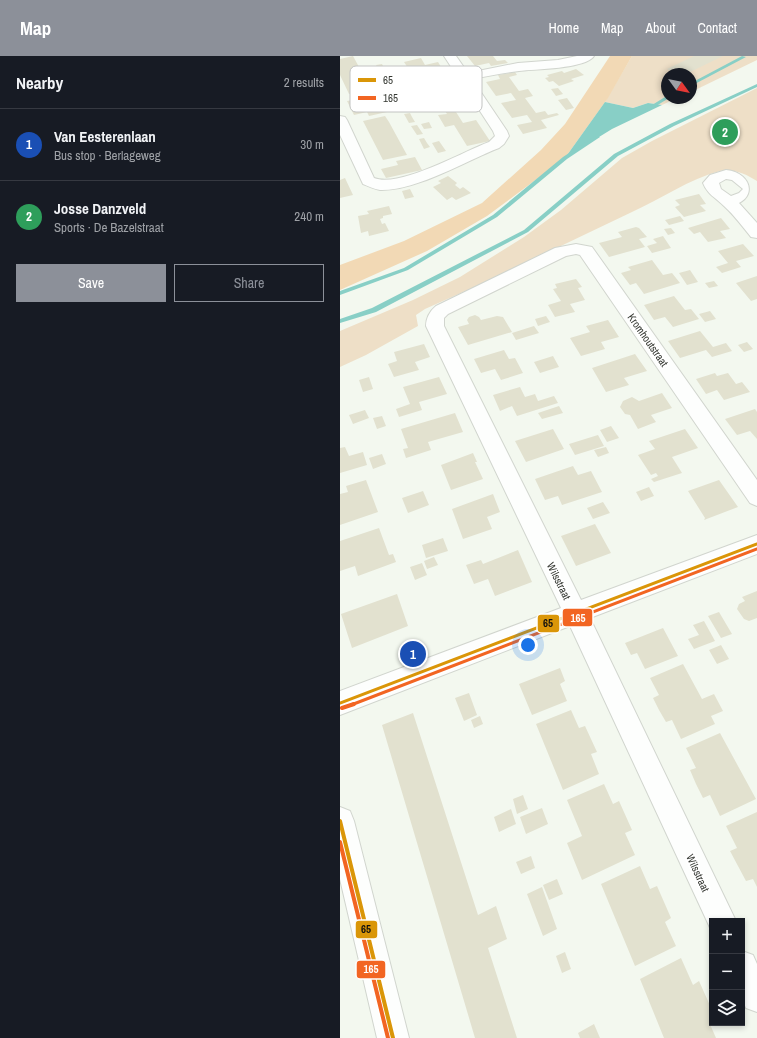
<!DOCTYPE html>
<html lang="en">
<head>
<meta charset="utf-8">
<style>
	:root { --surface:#171b24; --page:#242831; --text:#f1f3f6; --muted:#9ea1a6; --line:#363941; --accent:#8c9099 }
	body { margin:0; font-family:"Archivo Narrow",sans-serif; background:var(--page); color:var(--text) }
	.controls { position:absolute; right:12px; bottom:12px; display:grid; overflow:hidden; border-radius:0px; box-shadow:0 2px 6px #0003 }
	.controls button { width:36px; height:36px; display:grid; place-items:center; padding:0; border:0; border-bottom:1px solid var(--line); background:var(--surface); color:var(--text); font:20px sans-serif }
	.compass { position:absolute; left:321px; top:12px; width:36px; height:36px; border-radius:50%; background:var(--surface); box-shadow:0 2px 6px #0003; rotate:123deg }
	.you { position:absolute; left:188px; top:589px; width:14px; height:14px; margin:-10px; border:3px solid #fff; border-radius:50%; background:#1a73e8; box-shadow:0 0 0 6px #1a73e833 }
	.badge { display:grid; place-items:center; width:26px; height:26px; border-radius:50%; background:var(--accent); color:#fff; font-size:13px; font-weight:700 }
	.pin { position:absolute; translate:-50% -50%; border:2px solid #fff; box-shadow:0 1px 4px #0006 }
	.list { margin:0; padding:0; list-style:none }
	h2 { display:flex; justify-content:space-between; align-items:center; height:52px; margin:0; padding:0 16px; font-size:17px }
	h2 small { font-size:13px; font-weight:400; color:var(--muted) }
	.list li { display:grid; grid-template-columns:26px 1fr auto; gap:12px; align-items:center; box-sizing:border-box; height:72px; padding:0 16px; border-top:1px solid var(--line) }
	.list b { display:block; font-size:15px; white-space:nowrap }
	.list p { margin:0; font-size:13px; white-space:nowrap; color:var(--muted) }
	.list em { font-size:13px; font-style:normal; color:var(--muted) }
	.actions { display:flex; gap:8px; padding:12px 16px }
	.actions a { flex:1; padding:9px 0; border:1px solid var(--accent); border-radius:0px; text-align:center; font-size:14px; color:var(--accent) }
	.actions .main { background:var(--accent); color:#fff }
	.icon { flex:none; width:22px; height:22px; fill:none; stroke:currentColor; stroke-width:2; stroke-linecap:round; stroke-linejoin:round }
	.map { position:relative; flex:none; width:417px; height:982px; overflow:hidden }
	header { display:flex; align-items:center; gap:24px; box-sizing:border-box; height:56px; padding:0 20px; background:var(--accent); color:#fff }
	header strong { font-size:19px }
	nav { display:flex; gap:22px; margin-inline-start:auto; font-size:14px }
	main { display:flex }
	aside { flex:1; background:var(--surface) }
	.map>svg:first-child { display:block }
</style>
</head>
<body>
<header>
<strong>Map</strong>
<nav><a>Home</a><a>Map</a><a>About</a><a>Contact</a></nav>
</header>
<main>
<aside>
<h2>Nearby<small>2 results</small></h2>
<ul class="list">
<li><span class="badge" style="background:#1a4fb4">1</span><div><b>Van Eesterenlaan</b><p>Bus stop · Berlageweg</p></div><em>30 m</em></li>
<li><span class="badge" style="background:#2e9e5b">2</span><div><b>Josse Danzveld</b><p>Sports · De Bazelstraat</p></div><em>240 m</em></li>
</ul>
<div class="actions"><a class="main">Save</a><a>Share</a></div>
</aside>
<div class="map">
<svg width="417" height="982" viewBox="0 0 417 982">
	<rect width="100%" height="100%" fill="#f3f8ef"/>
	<path fill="#eedfc7" d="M292 0H417V4L351 36V18H327V42H337L322 49 308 47 293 52 265 46Z
		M417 32V125C406 118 393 112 380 115 349 123 321 143 292 156 223 189 155 222 85 253L76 259 78 270 26 299 0 311V275L73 244 120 221 184 181 221 154 282 102 312 85Z"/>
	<path fill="#f2d9b5" d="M270 0H292L268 42 225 102 147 160 87 195 0 234V209L64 185 142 147 201 94 225 68Z"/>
	<path fill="#88cfc6" d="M265 46 293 52 308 47 322 49 272 73 225 102Z"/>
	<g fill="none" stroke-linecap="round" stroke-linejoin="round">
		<path fill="#88cfc6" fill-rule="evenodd" d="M402 0 406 1 351 30V27Z
			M417 28V31L334 70 278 100 188 176 36 256 0 267V263L32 252 184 174 274 98 330 68Z
			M325 41 329 42 308 55 304 54Z
			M255 80 260 81 227 103 157 161 68 214 0 239V235L64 212 153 159 223 101Z"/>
	</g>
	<path fill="#e2e1cf" d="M13 0 31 33 9 38 0 19V3Z
		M127 0H153L157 5 165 4 168 7 151 10 149 7 135 10Z
		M354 0H383L346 18H337L327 13Z
		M81 2 85 9 98 6 109 24 97 26 103 37 116 34 129 53 116 56 123 67 136 64 150 85 127 90 114 69 105 71 98 59 107 58 94 39 86 40 79 30 88 28 77 11 68 12 64 6Z
		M42 8 46 16 41 17 36 9Z
		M236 13 244 19 231 23 234 25 219 30 213 25 209 26 205 22 209 21 207 19 222 15 224 17Z
		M175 16 177 19 169 21 179 35 188 33 193 40 185 42 196 57 205 55 208 59 217 57 219 59 201 64 207 72 183 78 177 69 192 66 187 59 172 62 161 47 176 44 171 37 156 40 146 26 160 23 158 19Z
		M218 32 223 38 216 40 211 33Z
		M36 36 38 39 29 41 36 54 45 52 47 56 29 60 27 56 14 59 7 45 20 43 18 39Z
		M227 42 234 52 226 54 218 44Z
		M70 57 72 61 75 66 69 67 64 58Z
		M45 60 49 66 67 99 43 104 23 65Z
		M89 66 92 72 84 73 81 68Z
		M77 69 83 78 77 79 71 70Z
		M84 82 87 87 90 91 84 93 79 83Z
		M99 85 106 95 98 97 92 87Z
		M75 101 82 114 46 122 41 113 58 109 56 105Z
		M108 120 117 127 115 129 120 133 123 131 131 137 116 144 112 141 107 144 93 131 101 127 98 125Z
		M5 122 13 139 0 142V124Z
		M70 133 74 141 65 143 62 135Z
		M359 138 366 148 360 149 366 155 344 161 335 151 340 149 335 144Z
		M49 150 52 158 43 160V162L40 163 42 168 45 167 49 175 29 180 28 175 21 177 18 160 29 158 27 155Z
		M340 160 344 165 329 169 325 164Z
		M381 162 390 173 380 175 386 182 368 186 360 176 354 178 348 172Z
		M296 171 299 172 307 181 299 183 305 191 269 201 259 187 282 181 278 176Z
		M331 172 335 177 328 179 324 173Z
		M323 180 331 192 312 197 307 190 317 187 313 183Z
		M403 188 414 200 396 205 401 211 382 217 376 211 388 207 378 195Z
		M312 204 323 219 332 217 340 227 304 238 296 227 290 229 281 217 291 214 288 211Z
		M350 214 358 226 347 229 339 217Z
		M417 220V243L411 245 396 227Z
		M236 223 242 231 238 232 245 244 230 248 235 256 215 261 208 249 221 245 213 233 217 232 215 228Z
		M374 225 378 230 369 232 365 227Z
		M334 240 345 254 351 253 359 263 333 271 325 261 314 264 304 249Z
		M370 255 376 263 365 266 359 258Z
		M135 259 139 261 141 264 157 260 163 261 172 276 128 289 118 271 129 268 127 264 129 261Z
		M206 260 210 266 198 270 195 263Z
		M268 264 279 281 261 286 265 293 241 300 230 282 250 276 246 270Z
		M194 270 199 277 176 284 172 277Z
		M360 275 373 291 386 287 392 295 372 301 366 294 340 302 328 285Z
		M407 286 413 293 404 296 398 289Z
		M84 288 90 301 75 306 79 314 54 321 48 308 57 305 54 296Z
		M164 294 169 303 175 302 183 317 161 324 155 313 141 317 134 303Z
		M295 298 307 315 284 322 289 329 266 336 252 312Z
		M213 300 219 311 200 317 194 306Z
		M375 317 377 320 388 317 396 328 402 326 410 336 384 344 377 334 366 338 356 323Z
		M29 321 33 333 23 336 19 324Z
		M99 321 107 338 79 346 82 354 59 361 56 353 70 348 63 331Z
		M180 331 185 341 195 338 198 345 214 340 218 347 177 360 172 350 160 355 153 339Z
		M322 337 332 352 311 359 316 366 298 373 290 359 285 358 280 351 283 345 292 341 299 345Z
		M219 350 223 357 202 363 198 357Z
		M415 353 417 356V383L410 375 397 379 385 363Z
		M25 354 29 362 13 368 9 359Z
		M115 357 123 376 88 386 91 394 66 402 63 393 68 392 61 373Z
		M42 360 46 370 37 373 33 362Z
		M271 370 279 382 267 386 260 374Z
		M213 373 224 393 186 406 175 385Z
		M345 373 358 392 332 401 342 417 314 426 311 423 318 420 316 417 311 419 298 399 315 393 309 385Z
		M258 379 264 390 235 399 229 388Z
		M5 391 9 400 23 396 27 409 0 417V392Z
		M266 391 269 397 258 401 254 394Z
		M133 397 137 406H135L143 423 111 434 101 409Z
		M42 398 46 408 33 413 29 402Z
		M233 410 238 419 251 415 262 436 222 449 218 440 205 444 195 423Z
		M26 424 38 456 0 469V438L8 436 6 430Z
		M379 424 398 451 364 464 365 462 348 435Z
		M309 431 314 440 301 445 296 436Z
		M83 435 89 449 68 457 62 442Z
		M153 438 160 456 147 461 152 473 123 483 112 453Z
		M263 446 270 457 253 463 247 452Z
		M255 468 271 497 236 510 221 480Z
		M39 472 49 499 53 498 56 506 18 520 15 510 0 515V485Z
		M103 482 108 495 86 502 82 489Z
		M178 494 192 526 155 540 148 523 134 528 126 509 141 504 143 508Z
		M94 501 98 509 87 513 84 505Z
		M82 507 87 519 75 524 70 511Z
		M417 535V562L409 565 404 563 397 553 399 548 405 545 402 541Z
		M57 538 68 570 12 592 1 558Z
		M379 556 392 578 381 582 368 560Z
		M364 565 375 585 354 593 348 583 359 579 353 569Z
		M323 572 338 600 305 613 297 597 291 599 285 587Z
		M381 589 389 603 377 608 369 594Z
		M343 608 362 643 374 638 383 655 371 660 375 668 341 683 332 664 326 666 319 654 313 642 319 639 310 622Z
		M220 612 225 625 220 628 227 645 192 659 179 628Z
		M129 637 137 659 124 665 115 642Z
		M231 654 239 672 245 670 257 696 251 698 259 718 223 734 196 668Z
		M73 657 138 859 156 850 167 883 148 892 177 982H135L42 669Z
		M140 660 143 668 134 672 131 664Z
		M380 677 416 743 380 760 370 739 363 742 356 728 350 714 356 712 346 692Z
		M264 728 273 748 279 745 292 774 285 777 295 799 242 824 227 787 242 780 227 744Z
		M183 739 188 753 177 758 173 743Z
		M202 752 208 768 186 778 180 761Z
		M171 753 176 768 159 776 154 761Z
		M417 756V831L413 823 406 825 390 795 397 792 386 770Z
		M191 800 195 812 181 818 176 806Z
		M300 810 310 833 317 830 331 862 325 866 336 890 295 910 261 828Z
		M217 823 223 838 209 844 203 829Z
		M202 831 217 873 203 880 187 838Z
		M225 896 231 913 222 917 216 900Z
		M341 902 353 929 359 925 372 954V964L369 966 376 982H324L300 923Z
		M254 968 260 982H240L238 977Z"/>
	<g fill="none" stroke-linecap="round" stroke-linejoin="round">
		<defs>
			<path id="street" d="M104 0H116L128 17 178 7 218 4 237 0H254C246 13 194 13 179 15 163 17 148 20 132 23L167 75 169 80 164 88 159 92C125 105 77 135 40 134 34 133 28 130 23 128L0 79V60L5 61 7 64 34 122C60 132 122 96 149 86L155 80 153 75Z
				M386 114C409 116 417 138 399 147L417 167V182L411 181C402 170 394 159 384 150 376 142 367 138 363 127L370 119ZM386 123 392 124 403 133 399 137 391 140 381 133 379 127Z
				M236 188 252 191 417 424V450L410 447 240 199 236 198 226 200 108 258 104 262V270L241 544 417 479V498L250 562 396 865H372V876L230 570 0 659V635L221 552 86 270C86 262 90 255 96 250L215 192Z
				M0 751 10 755 14 765 69 982H37L0 823Z
				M402 895 413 899 417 908V956L406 952 402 943Z"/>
		</defs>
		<use href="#street" stroke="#d1d5ce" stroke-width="2"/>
		<use href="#street" fill="#fdfefd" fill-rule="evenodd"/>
		<defs>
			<path id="bus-1-far1" d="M0 647 417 488"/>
			<path id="bus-1" d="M0 765 53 982"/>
			<path id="bus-2-far1" d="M11 649 417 493"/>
			<path id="bus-2" d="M2 652 14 648
				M0 786 48 982"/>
		</defs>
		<use href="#bus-1-far1" stroke="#fff" stroke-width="6"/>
		<use href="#bus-1" stroke="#fff" stroke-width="7"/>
		<use href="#bus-2-far1" stroke="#fff" stroke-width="6"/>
		<use href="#bus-2" stroke="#fff" stroke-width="7"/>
		<use href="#bus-1-far1" stroke="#da9608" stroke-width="3"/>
		<use href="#bus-1" stroke="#da9608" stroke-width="4"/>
		<use href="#bus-2-far1" stroke="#f26522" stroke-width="3"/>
		<use href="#bus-2" stroke="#f26522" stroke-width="4"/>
	</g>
	<g text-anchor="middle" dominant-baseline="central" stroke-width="4" stroke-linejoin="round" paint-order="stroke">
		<g font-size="11" fill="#353832" stroke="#fff">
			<text transform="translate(308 284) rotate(55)">Kromhoutstraat</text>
			<text transform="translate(219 525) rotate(64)">Wilsstraat</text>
			<text transform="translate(358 817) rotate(65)">Wilsstraat</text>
		</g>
	</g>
	<rect x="10" y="10" width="132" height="46" rx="6" fill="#fff" stroke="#c2c3c2" stroke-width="1"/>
	<rect x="18" y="22" width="18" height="4" fill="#da9608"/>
	<rect x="18" y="40" width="18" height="4" fill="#f26522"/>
	<g font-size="11" fill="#353832">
		<text x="43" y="28">65</text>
		<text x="43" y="46">165</text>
	</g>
	<g stroke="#fff" stroke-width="1.5">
		<rect x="222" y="552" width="31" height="19" rx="4" fill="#f26522"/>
		<rect x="197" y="558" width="23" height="19" rx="4" fill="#da9608"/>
		<rect x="15" y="864" width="23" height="19" rx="4" fill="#da9608"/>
		<rect x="16" y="904" width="30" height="19" rx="4" fill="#f26522"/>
	</g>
	<g font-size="11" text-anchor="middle" font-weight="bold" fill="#fff">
		<text x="238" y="566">165</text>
		<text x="31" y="917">165</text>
	</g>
	<g font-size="11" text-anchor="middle" font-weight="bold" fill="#111">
		<text x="208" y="571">65</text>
		<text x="26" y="877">65</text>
	</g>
</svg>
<div class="controls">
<button>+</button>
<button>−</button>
<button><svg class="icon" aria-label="layers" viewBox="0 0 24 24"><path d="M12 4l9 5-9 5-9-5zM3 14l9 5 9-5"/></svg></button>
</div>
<svg class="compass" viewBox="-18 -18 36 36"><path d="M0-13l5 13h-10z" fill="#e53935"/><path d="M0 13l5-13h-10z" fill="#9ea1a6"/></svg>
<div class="you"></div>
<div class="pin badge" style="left:73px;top:598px;background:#1a4fb4">1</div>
<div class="pin badge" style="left:385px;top:76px;background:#2e9e5b">2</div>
</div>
</main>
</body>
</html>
